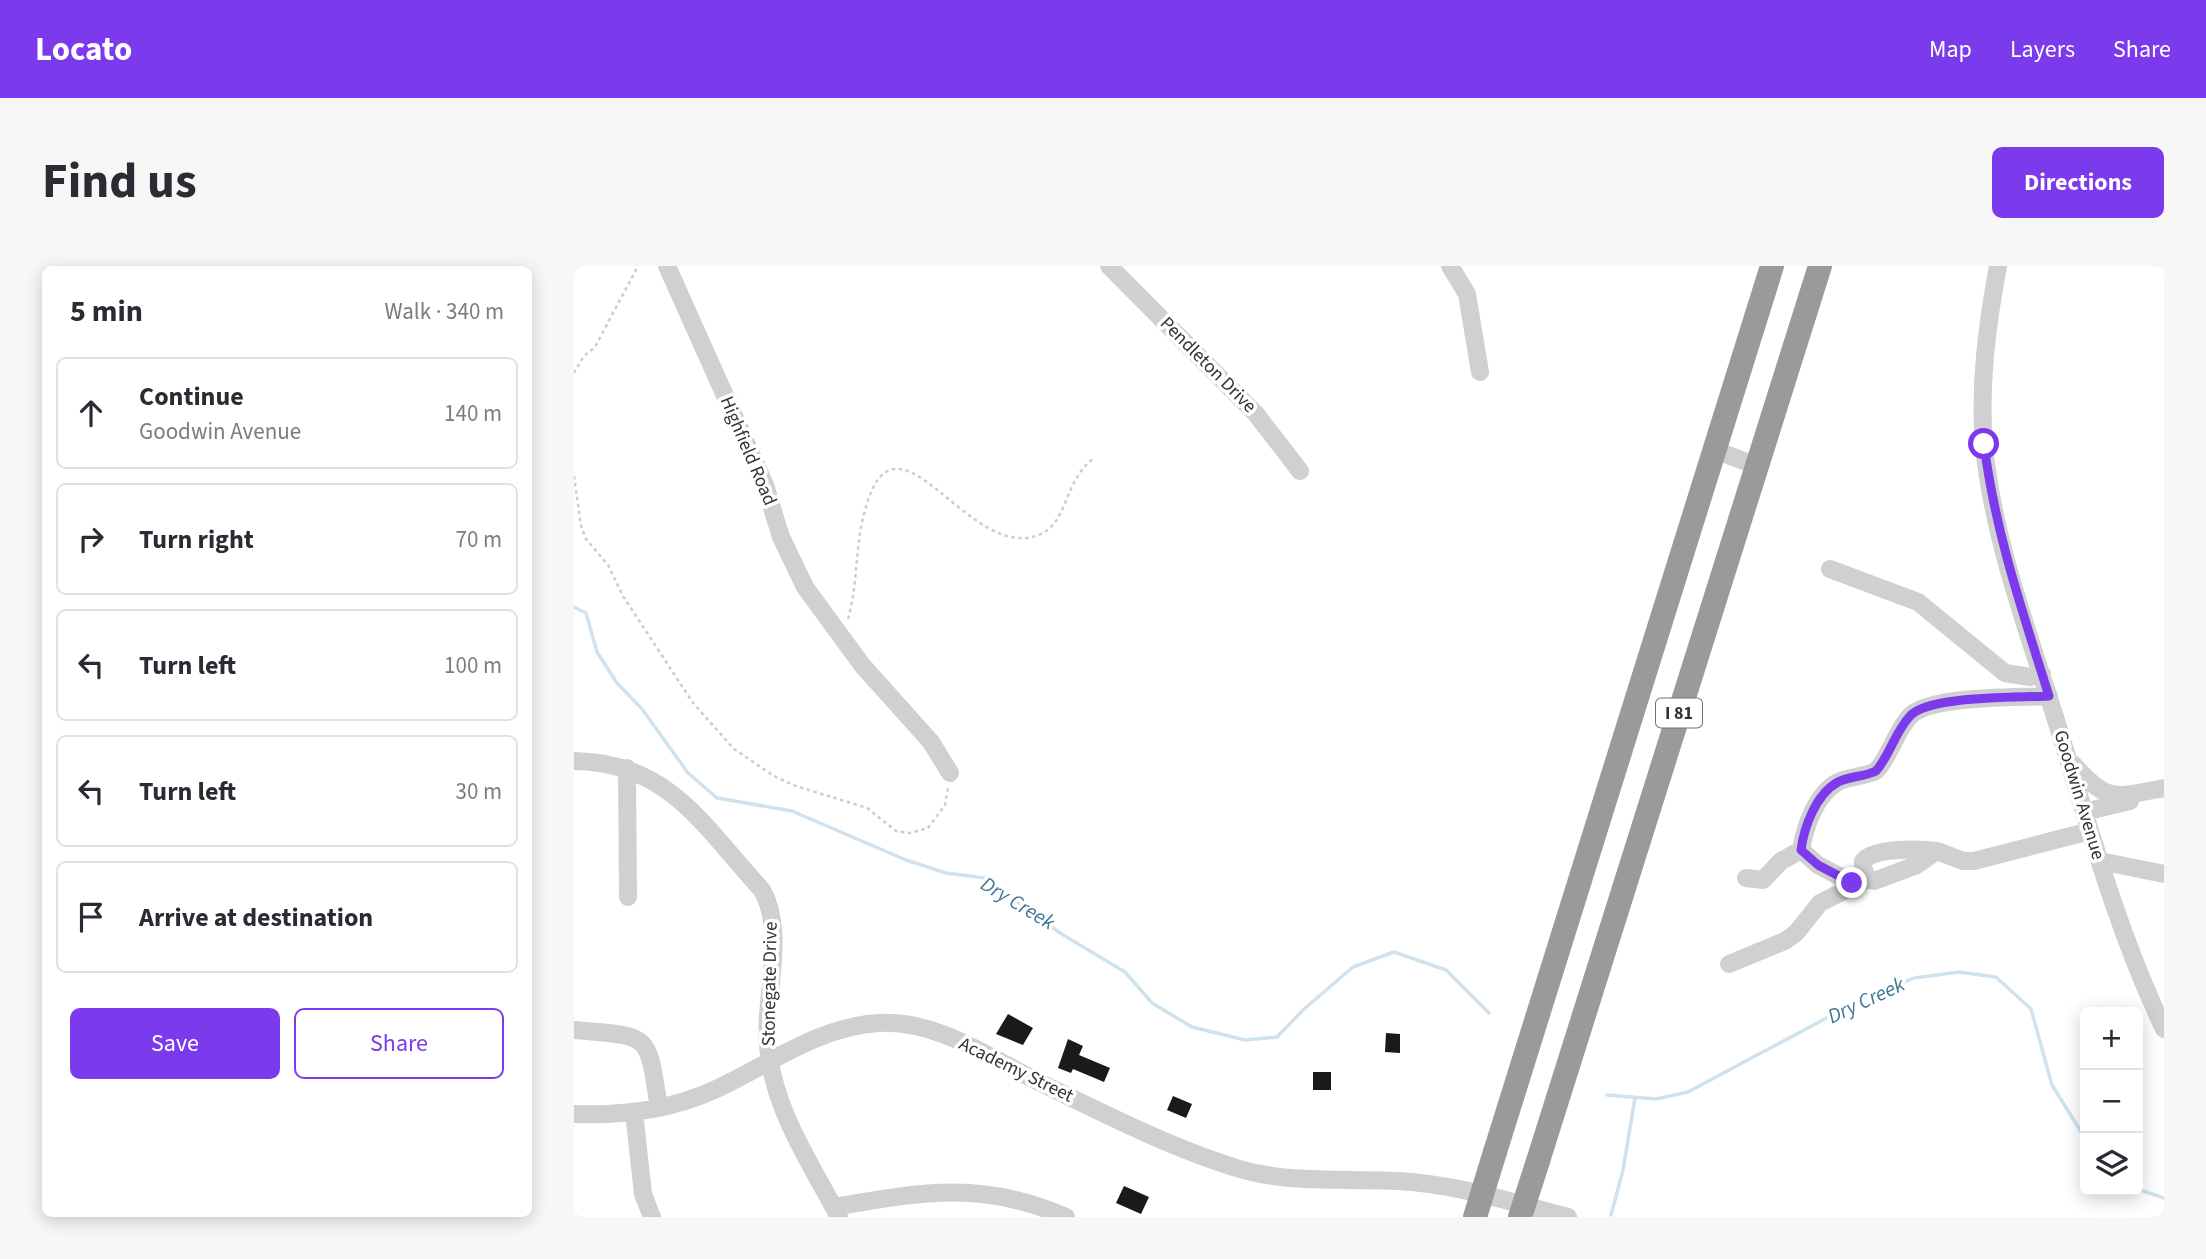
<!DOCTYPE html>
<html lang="en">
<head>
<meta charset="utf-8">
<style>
	:root { --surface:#fff; --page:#f7f7f7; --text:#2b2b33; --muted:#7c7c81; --line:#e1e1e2; --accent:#7c3aed }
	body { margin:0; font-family:"Source Sans 3",sans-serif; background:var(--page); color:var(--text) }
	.controls { position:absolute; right:21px; bottom:21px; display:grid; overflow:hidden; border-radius:10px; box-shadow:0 4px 18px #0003 }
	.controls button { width:63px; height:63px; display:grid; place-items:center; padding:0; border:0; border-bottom:2px solid var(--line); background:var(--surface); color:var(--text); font:35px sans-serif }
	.stop { position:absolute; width:21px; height:21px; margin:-16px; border:5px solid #7c3aed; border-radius:50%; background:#fff }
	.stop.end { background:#7c3aed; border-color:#fff; box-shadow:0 2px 7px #0008 }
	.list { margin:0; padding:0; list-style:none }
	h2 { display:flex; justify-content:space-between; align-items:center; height:91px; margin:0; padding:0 28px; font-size:30px }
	h2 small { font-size:23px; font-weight:400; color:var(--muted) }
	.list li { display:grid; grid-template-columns:46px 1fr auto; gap:21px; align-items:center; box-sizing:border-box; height:112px; margin:0 14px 14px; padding:0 14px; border:2px solid var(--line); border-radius:10px }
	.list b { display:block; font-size:26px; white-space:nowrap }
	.list p { margin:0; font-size:23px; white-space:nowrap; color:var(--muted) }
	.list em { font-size:23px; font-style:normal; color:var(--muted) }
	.actions { display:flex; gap:14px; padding:21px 28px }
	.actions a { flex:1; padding:16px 0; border:2px solid var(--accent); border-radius:10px; text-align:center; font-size:24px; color:var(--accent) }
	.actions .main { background:var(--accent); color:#fff }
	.icon { flex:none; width:38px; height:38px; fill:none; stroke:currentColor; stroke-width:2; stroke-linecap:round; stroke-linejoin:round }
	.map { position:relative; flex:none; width:1590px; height:951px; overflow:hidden; border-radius:10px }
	header { display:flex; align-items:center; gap:42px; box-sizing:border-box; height:98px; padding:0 35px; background:var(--accent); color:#fff }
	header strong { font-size:33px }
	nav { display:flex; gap:38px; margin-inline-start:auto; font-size:24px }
	.intro { display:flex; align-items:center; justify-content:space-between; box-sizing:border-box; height:168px; padding:0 42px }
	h1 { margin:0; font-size:49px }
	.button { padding:18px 32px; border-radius:10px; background:var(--accent); color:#fff; font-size:24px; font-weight:700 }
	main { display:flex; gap:42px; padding:0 42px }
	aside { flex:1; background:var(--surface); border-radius:10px; box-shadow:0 4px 18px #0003 }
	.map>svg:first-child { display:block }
</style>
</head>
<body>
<header>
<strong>Locato</strong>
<nav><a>Map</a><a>Layers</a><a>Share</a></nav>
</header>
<div class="intro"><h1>Find us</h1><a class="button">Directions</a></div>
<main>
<aside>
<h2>5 min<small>Walk · 340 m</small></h2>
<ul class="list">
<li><svg class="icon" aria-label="ahead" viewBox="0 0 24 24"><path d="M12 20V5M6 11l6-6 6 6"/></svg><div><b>Continue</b><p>Goodwin Avenue</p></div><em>140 m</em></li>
<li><svg class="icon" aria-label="right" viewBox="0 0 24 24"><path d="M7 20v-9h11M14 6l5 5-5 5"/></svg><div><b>Turn right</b></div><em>70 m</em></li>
<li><svg class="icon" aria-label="left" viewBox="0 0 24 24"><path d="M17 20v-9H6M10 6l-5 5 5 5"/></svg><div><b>Turn left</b></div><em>100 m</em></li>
<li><svg class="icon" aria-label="left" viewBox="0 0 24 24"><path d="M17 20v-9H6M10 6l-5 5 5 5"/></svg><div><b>Turn left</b></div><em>30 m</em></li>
<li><svg class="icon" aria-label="arrive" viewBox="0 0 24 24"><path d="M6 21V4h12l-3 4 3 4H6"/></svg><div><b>Arrive at destination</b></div></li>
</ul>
<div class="actions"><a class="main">Save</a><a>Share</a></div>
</aside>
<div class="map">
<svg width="1590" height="951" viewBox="0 0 1590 951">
	<rect width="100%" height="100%" fill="#fff"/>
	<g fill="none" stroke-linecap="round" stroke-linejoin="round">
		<path stroke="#cfe2ee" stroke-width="3.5" d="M0 341 12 347 23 386 43 417 68 443 114 507 143 532 218 545 332 594 372 607 411 612 486 667 551 706 578 737 618 761 671 774 703 771 729 744 779 701 820 686 872 704 915 747
			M1033 829 1082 833 1114 826 1288 733 1340 712 1385 706 1422 711 1457 743 1478 819 1511 872
			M1564 923 1590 932
			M1037 949 1049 904 1061 832"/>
	</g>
	<path fill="#1a1a1a" d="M434 748 459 762 449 779 422 768Z
		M812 767 826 768V787L811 786Z
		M494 773 509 780 505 789 536 802 530 816 499 803 497 807 484 802Z
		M739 806H757V824H739Z
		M599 830 618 838 612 852 593 844Z
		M550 920 575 931 567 948 542 937Z"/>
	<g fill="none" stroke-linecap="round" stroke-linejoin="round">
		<path stroke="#cdcdcd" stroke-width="2.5" stroke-dasharray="3.5 3.5" stroke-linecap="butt" d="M0 107 9 91 21 81 64 0
			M0 210 7 260 12 273 34 299 49 330 119 437 160 483 200 510 219 519 293 542 322 565 336 567 354 562 371 539 374 521
			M274 353C284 318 281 282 290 248 321 123 394 301 467 268 494 256 490 214 520 192"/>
		<path stroke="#d0d0d0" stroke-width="18" d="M93 0 191 219 207 271 231 321 288 399 357 476 376 507
			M535 0 682 148 726 205
			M876 0 893 28 906 106
			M1424 0C1413 59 1405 120 1410 180 1420 282 1460 380 1489 477 1519 574 1546 671 1590 763
			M1141 184 1183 200
			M1256 303 1344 336 1431 407 1456 411 1468 408
			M0 495C95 496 130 561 188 624 214 670 187 736 195 789 202 847 238 900 265 951
			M1499 498C1534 538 1541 531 1590 522
			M53 502 54 631
			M1510 546 1556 535
			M1227 584 1244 599 1278 617 1294 613 1289 602V595C1301 581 1346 583 1363 585
			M1526 595 1590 608
			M1172 612 1189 614 1207 595 1227 584C1231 560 1242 528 1264 516 1276 510 1290 511 1302 505 1317 489 1321 466 1336 450 1356 429 1446 432 1475 430
			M1155 698 1211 675 1222 667 1246 637 1294 613 1300 615 1343 599 1363 585 1389 595H1400L1516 565
			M0 764C78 771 73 765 85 842
			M60 846 69 928 78 951
			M0 848C47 850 96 844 140 824 193 800 245 760 305 757 364 754 416 792 467 817 529 847 599 883 666 903 716 918 772 912 824 915 882 918 938 936 994 951
			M260 941C346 926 409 914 492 951"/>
		<path stroke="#9a9a9a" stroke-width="24" d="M921 886 1198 0
			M964 895 1246 0"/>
		<path stroke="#9a9a9a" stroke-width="24" d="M901 951 921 886
			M946 951 964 895"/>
	</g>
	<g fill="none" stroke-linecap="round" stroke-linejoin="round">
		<path stroke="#7c3aed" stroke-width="9" d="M1278 617 1244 599 1227 584C1230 561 1242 528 1264 516 1276 510 1290 511 1302 505 1316 489 1321 466 1336 450 1355 429 1446 432 1475 430 1449 347 1421 266 1410 178"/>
	</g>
	<g text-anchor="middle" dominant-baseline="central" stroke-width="7" stroke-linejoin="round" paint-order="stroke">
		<rect fill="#fff" stroke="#707070" stroke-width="2" x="1082" y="432.5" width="46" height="29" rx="5"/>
		<g font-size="18" font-weight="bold" fill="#333">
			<text x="1105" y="447">I 81</text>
		</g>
		<g font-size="19" fill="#333" stroke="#fff">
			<text transform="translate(634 99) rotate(45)">Pendleton Drive</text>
			<text transform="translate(174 185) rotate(67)">Highfield Road</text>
			<text transform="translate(1505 529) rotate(73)">Goodwin Avenue</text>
			<text transform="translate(196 718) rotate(-89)">Stonegate Drive</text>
			<text transform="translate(442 804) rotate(26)">Academy Street</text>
		</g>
		<g font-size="21" font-style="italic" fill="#3f7597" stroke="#fff">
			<text transform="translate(444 637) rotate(31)">Dry Creek</text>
			<text transform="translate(1292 734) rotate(-25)">Dry Creek</text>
		</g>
	</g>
</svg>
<div class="controls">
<button>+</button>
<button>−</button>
<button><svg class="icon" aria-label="layers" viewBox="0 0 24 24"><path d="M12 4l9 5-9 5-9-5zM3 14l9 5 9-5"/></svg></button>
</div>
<div class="stop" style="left:1410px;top:178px"></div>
<div class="stop end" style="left:1278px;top:617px"></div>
</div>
</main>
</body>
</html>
